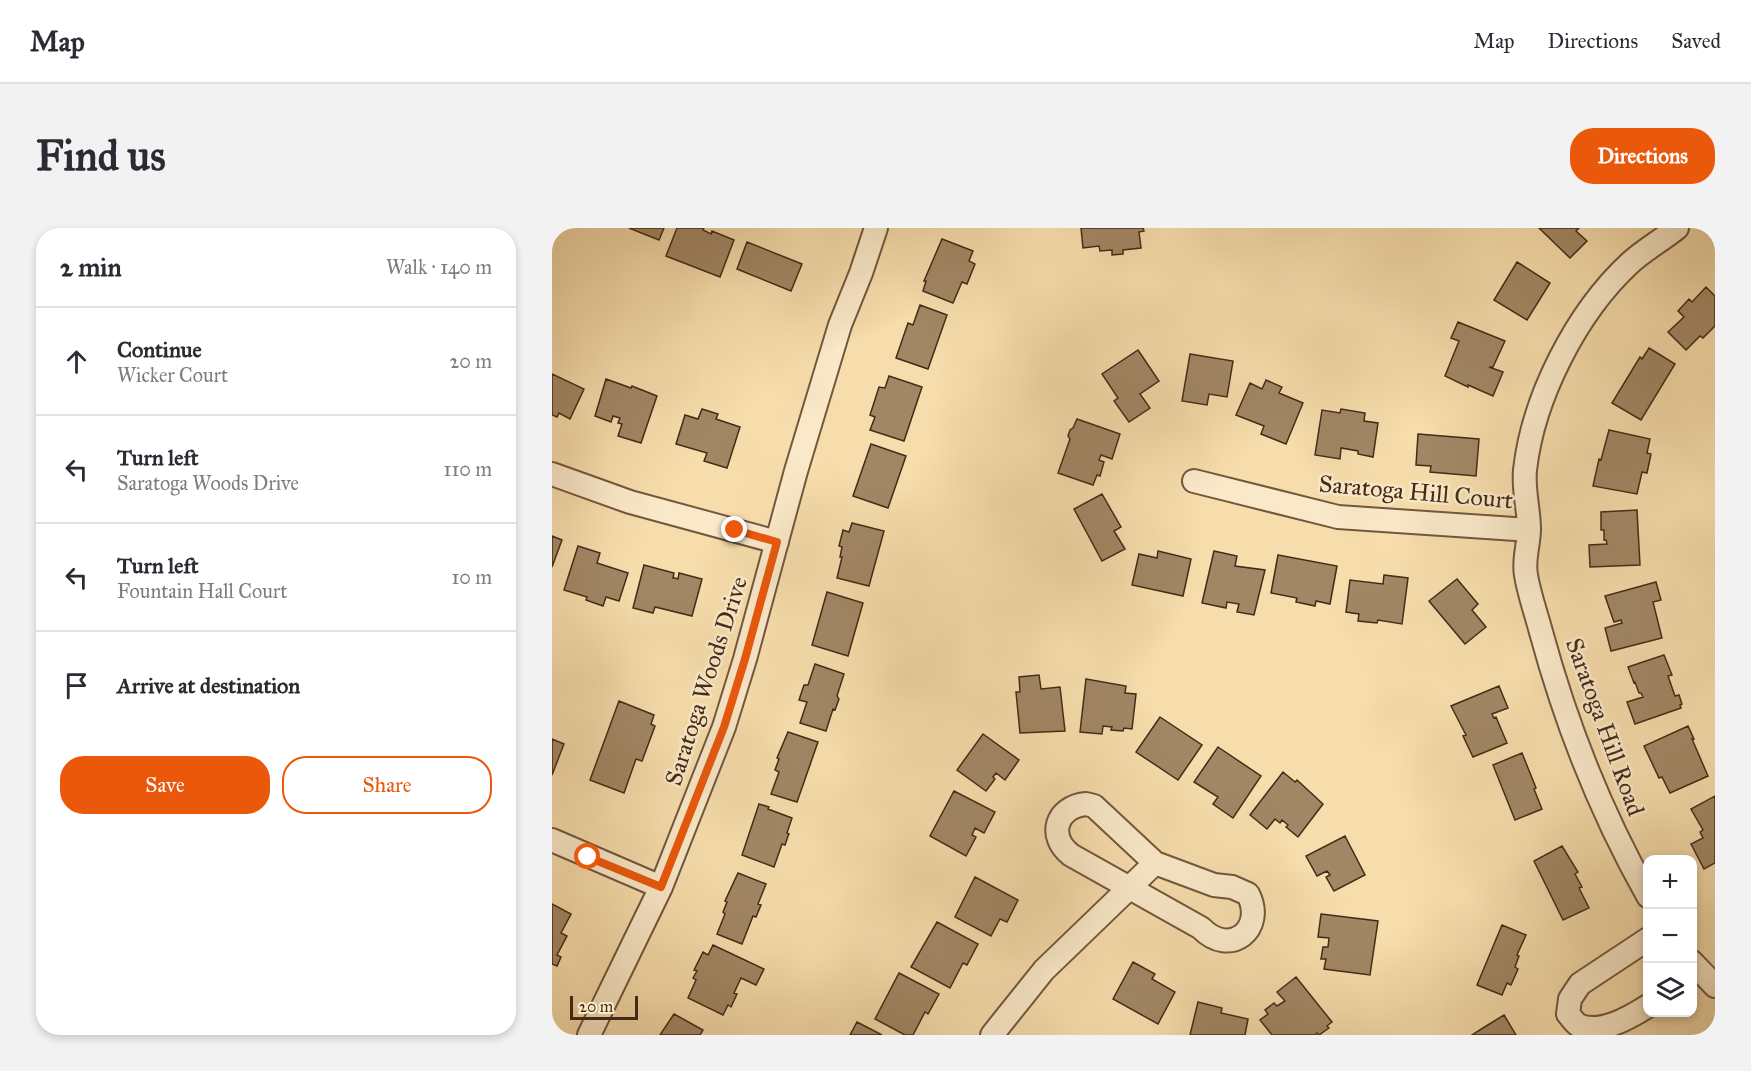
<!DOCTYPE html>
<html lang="en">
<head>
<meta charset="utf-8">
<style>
	:root { --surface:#fff; --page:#f2f2f3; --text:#2b2b33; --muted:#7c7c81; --line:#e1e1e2; --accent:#ea580c }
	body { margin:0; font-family:"IM FELL Great Primer",serif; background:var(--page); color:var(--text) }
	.controls { position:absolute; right:18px; bottom:18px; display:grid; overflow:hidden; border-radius:12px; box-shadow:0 3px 9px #0003 }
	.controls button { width:54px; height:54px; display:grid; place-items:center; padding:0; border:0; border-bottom:2px solid var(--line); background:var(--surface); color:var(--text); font:30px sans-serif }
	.scale { position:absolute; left:18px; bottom:15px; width:68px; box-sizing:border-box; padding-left:6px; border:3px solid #452a18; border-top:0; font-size:16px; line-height:21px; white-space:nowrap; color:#452a18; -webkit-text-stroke:4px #fae9c9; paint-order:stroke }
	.stop { position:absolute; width:18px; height:18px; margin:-14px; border:4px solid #ea580c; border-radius:50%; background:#fff }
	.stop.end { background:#ea580c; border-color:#fff; box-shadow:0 2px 6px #0008 }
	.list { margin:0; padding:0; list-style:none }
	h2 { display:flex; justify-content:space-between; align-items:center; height:78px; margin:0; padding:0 24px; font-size:26px }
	h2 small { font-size:20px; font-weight:400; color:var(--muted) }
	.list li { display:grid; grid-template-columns:39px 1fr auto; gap:18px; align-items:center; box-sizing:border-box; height:108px; padding:0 24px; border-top:2px solid var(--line) }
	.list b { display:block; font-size:22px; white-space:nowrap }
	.list p { margin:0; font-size:20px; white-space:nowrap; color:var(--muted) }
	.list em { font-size:20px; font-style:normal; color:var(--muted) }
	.actions { display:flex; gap:12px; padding:18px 24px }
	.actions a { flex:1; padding:14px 0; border:2px solid var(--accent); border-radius:24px; text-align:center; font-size:21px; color:var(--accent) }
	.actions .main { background:var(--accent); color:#fff }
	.icon { flex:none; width:33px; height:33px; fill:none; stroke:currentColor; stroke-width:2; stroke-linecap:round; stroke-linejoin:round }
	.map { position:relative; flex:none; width:1163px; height:807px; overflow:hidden; border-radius:24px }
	header { display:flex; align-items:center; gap:36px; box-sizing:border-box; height:84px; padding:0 30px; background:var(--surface); border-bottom:2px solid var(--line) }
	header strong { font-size:28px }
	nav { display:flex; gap:33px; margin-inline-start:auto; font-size:21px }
	.intro { display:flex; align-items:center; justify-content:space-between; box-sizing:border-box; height:144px; padding:0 36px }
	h1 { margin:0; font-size:42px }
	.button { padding:15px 27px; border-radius:24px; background:var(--accent); color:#fff; font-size:21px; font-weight:700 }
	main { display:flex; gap:36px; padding:0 36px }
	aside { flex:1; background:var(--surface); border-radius:24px; box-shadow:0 3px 9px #0003 }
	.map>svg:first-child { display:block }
</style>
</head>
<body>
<header>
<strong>Map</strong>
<nav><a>Map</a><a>Directions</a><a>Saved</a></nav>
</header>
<div class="intro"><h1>Find us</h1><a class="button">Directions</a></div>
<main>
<aside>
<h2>2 min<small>Walk · 140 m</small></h2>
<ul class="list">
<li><svg class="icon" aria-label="ahead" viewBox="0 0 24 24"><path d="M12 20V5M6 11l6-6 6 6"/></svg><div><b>Continue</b><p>Wicker Court</p></div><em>20 m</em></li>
<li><svg class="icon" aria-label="left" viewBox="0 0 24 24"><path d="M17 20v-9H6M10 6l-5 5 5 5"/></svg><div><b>Turn left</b><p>Saratoga Woods Drive</p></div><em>110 m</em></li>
<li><svg class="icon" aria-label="left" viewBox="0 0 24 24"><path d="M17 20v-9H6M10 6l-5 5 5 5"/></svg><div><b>Turn left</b><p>Fountain Hall Court</p></div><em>10 m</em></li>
<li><svg class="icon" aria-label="arrive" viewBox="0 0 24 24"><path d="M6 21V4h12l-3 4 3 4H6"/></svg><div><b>Arrive at destination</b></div></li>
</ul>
<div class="actions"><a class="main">Save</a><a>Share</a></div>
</aside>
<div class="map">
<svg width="1163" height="807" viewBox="0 0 1163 807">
	<rect width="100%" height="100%" fill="#f7ddac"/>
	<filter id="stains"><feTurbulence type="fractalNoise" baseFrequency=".00333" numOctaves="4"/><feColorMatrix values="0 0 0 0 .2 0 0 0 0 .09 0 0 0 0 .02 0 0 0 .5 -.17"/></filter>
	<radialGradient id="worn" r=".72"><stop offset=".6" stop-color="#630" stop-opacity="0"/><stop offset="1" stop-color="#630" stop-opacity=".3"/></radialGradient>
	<path fill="#a28765" stroke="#452a18" stroke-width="1.5" d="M77 0H112L107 12Z
		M125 0H152L151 2 159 6 160 3 182 12 168 49 114 28Z
		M529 0H591L592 3 587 4 589 20 571 22V26L560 27V22L548 23 547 18 531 20Z
		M987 0H1027L1024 3 1035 13 1018 30Z
		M390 11 421 23 417 33 423 36 415 56 410 54 401 75 371 63 374 53H372Z
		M195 14 250 36 239 63 185 41Z
		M965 34 998 55 975 92 942 72Z
		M1154 59 1163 68V98L1151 110 1148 108 1134 122 1116 104 1132 89 1126 83 1137 71 1140 74Z
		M368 77 395 87 376 141 344 130 356 95 361 97Z
		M906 94 953 113 941 139H937L951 144 941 168 916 157V159L893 148 907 113 899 110Z
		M1097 120 1123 136 1089 192 1060 175 1088 129 1090 131Z
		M586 122 607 153 588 166 598 180 577 194 562 173 566 170 550 146Z
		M638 126 681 133 675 169 657 166 655 177 630 173Z
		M0 146 32 161 18 191 7 185 5 189 0 187Z
		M337 148 370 159 352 213 318 202 323 189 318 187 327 159 333 160Z
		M54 151 79 160 80 158 105 168 89 215 66 208 70 196 66 195 68 190 61 188 59 194 43 188Z
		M714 152 730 159 727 165 751 175 734 216 709 206 712 198 684 187 698 155 710 161Z
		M150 181 166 186 164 191 188 199 175 240 152 233 155 225 124 216 133 187 146 191Z
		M789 181 813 185 812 193 826 195 821 229 806 226V223L789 220 788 231 763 227 770 182 788 185Z
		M525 191 568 206 560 231 549 227 547 232 552 234 548 248 545 247 541 257 506 245 518 211 516 208 518 202 521 200Z
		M1057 202 1098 211 1095 225 1099 226 1095 245 1090 244 1085 266 1041 258 1047 231 1049 232Z
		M866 206 927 211 924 248 878 244 879 238 864 237Z
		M319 216 354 228 336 280 301 268Z
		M550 266 569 299 562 303 573 321 550 333 522 281Z
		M1085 282 1088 337 1038 339 1037 317 1055 316 1054 312H1052V302H1049V284Z
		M300 295 332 303 317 358 285 350 290 329H288L290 319 287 318 291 302 297 304Z
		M0 308 10 312 0 339Z
		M26 318 48 325 45 335 76 345 67 373 54 369 51 378 34 372 35 369 12 362Z
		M606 323 639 331 631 368 580 357 587 326 605 330Z
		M662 323 685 328 683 338 713 342 702 387 685 384 687 376 675 374 674 380 650 375Z
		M726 327 785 338 778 376 764 373 763 378 749 375 744 374 745 370 719 365Z
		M92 337 122 345 121 350H123L126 351 127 345 150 351 140 388 103 379 101 385 81 380Z
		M832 347 856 350 850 396 826 392 825 395 806 393 807 386 794 384 798 352 831 356Z
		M905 351 926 376 920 382 934 399 913 416 877 373Z
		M1104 354 1109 372 1101 374 1110 410 1059 423 1053 400 1070 395 1069 392 1062 394 1053 368Z
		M275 364 311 375 296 428 260 417Z
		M1112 427 1120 447 1116 448 1123 468 1127 467 1130 476 1128 477 1129 480 1083 496 1075 474 1091 469 1089 465H1087L1083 454 1082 455 1076 439Z
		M263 436 292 446 285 468 287 471 283 482 281 481 274 503 248 495 255 474 247 472 252 457H256Z
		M487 447 489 461 508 459 513 503 468 505 464 464H468L467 449Z
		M534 451 574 458 573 465 584 466 580 501 572 500 571 503 559 502 560 499 551 498 550 506 528 504Z
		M947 458 956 480 940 486 942 490 944 489 955 515 921 529 911 508 914 507 899 478Z
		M67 473 102 487 99 496 103 498 90 533 84 531 72 565 38 552Z
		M608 489 650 517 626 552 584 524Z
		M1136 498 1142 511H1140L1156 548 1118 565 1110 549 1107 550 1092 518Z
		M236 504 266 514 245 574 219 566 227 544 223 542 227 531 225 530Z
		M431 506 467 532 453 552 444 545 441 549 443 551 434 563 405 542Z
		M0 511 12 516 0 547Z
		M666 519 709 548 681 590 661 576 666 569 642 554Z
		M970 525 984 560 982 561 990 581 963 592 941 537Z
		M731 544 743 554 745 552 771 576 746 609 734 599 736 597 730 592 728 595 723 591 715 601 698 587Z
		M402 563 443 584 432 605 423 600 420 607 424 609 414 628 378 608Z
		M1163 568V635L1152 641 1139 616 1151 610 1148 604 1151 602 1139 581Z
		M207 576 217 579 216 581 240 590 235 605 237 606 236 608 233 617 230 616 222 639 190 627Z
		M793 608 813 647 782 663 774 649 778 647 775 643 765 648 754 628Z
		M1010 618 1026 644 1023 646 1030 659 1027 660 1037 680 1011 692 982 633Z
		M186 645 214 656 206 676 209 677 204 689 201 688 190 716 165 706 173 686 171 684 175 674 173 673Z
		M423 649 466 672 455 694 448 691 439 708 403 689Z
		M0 676 19 686 9 705 15 708 5 727 9 729 5 738 0 736Z
		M769 686 826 693 818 747 772 741 774 731H769L771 719H776L777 710 766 709Z
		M385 694 426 716 415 737 411 735 398 760 359 739Z
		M950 697 974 707 965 727 967 728 963 739 966 741 959 757 955 755 950 767 925 757Z
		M161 717 212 741 204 757 189 750 182 765 185 766 179 779 176 777 171 787 136 770 144 752 141 750 145 743 142 742 151 724 156 727Z
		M581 734 603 746 600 751 623 764 606 796 561 771Z
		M347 745 387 766 376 786 373 784 361 807H353L323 791Z
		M744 749 780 794 775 798 777 800 767 807 765 805 763 807H720L708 792 716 786 713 782 722 775 725 778 733 773 725 764Z
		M646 774 670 780 669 785 696 791 693 807H638Z
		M122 786 151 802 148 807H108Z
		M952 787 964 807H920L931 800Z
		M305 794 330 807H298Z"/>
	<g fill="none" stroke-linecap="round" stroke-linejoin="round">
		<defs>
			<path id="minor" d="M0 246 78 274 225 314
				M642 253 786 289 977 302
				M534 576 542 578 603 635 662 657 680 659 696 666C714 701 678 730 649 700L519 627C495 608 504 579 534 576Z
				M0 612 109 659
				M1096 668C1049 585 1014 496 989 404 984 385 977 366 974 347 971 332 977 316 977 301 977 282 971 262 973 242 981 170 1024 85 1078 35 1092 22 1110 12 1125 0
				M1096 711 1028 756 1018 771 1016 786C1019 789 1022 794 1026 797 1048 807 1077 790 1096 778
				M1140 734 1163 758
				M37 807 109 659 172 499 193 431 244 243 288 97 309 45 324 0
				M440 807 492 742 603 635"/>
		</defs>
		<use href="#minor" stroke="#72573d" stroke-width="26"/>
		<use href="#minor" stroke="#fae9c9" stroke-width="22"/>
	</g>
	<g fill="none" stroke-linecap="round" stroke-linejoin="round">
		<path stroke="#ea580c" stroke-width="8" d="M36 629 109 659 172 499 193 431 225 314 183 302"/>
	</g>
	<g text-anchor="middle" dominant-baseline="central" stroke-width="5" stroke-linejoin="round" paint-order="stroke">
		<g font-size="24" fill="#452a18" stroke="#fae9c9">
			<text transform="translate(864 264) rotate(5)">Saratoga Hill Court</text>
			<text transform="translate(154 453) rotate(-72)">Saratoga Woods Drive</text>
			<text transform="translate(1053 499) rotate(70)">Saratoga Hill Road</text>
		</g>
	</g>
	<rect width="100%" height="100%" filter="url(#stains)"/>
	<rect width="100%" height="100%" fill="url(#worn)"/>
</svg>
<div class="controls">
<button>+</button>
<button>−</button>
<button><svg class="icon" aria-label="layers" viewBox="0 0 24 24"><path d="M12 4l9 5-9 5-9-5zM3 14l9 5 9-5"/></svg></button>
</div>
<div class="scale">20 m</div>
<div class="stop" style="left:36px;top:629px"></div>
<div class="stop end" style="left:183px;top:302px"></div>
</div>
</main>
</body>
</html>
